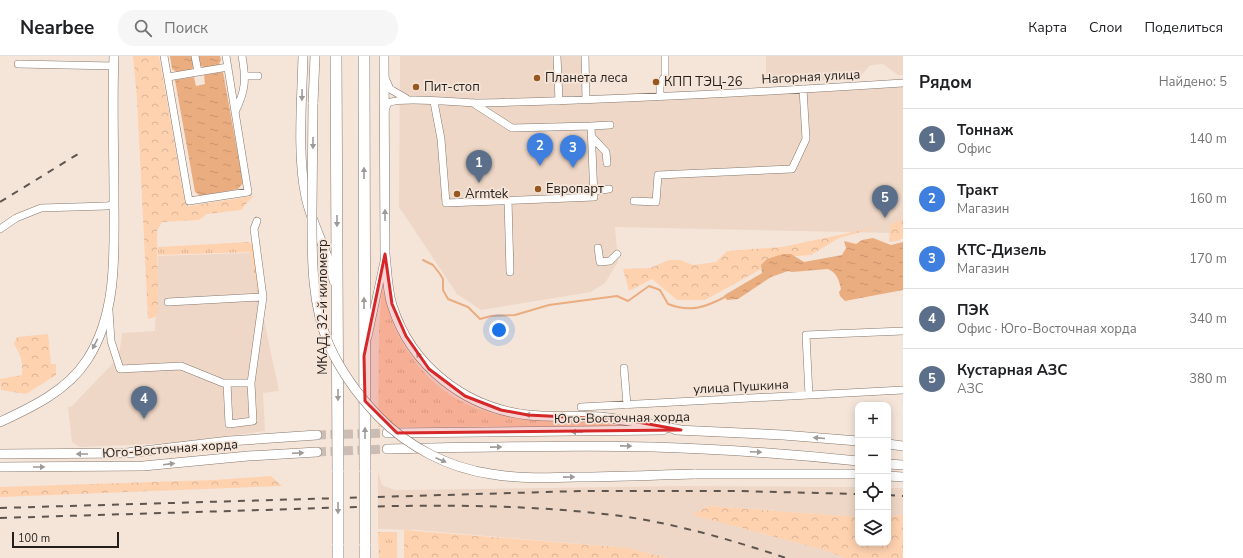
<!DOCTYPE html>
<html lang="ru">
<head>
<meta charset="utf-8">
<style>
	:root { --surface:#fff; --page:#f6f6f6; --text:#202124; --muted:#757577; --line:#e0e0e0; --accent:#1a73e8 }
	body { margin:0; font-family:"Nunito Sans",sans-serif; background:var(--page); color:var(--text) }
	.controls { position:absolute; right:12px; bottom:12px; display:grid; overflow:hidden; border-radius:8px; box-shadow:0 2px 10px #0003 }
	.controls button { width:36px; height:36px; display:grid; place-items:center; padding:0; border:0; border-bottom:1px solid var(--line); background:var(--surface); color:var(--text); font:20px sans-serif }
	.scale { position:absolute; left:12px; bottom:10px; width:107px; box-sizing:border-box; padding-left:4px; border:2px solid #251f1b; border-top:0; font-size:11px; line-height:14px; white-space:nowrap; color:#251f1b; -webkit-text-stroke:3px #f5e5d9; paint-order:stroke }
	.you { position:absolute; left:499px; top:274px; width:14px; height:14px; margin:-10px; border:3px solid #fff; border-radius:50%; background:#1a73e8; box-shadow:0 0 0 6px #1a73e833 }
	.badge { display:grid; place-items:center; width:26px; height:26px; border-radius:50%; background:var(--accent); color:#fff; font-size:13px; font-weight:700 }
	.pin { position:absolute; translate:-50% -33px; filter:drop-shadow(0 1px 2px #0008) }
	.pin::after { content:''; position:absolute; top:21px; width:14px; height:12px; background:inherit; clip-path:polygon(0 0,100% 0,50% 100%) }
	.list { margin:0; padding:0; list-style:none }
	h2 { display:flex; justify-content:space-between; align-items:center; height:52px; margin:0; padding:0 16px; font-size:17px }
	h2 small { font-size:13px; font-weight:400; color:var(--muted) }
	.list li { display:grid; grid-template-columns:26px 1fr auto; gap:12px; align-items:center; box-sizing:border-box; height:60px; padding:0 16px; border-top:1px solid var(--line) }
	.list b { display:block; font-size:15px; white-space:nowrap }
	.list p { margin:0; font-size:13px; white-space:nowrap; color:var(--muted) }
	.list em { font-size:13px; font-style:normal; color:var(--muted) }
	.icon { flex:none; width:22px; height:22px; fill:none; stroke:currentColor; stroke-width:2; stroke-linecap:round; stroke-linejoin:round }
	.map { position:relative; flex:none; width:903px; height:502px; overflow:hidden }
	header { display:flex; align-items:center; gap:24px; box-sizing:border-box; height:56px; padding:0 20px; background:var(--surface); border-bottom:1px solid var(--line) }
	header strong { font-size:19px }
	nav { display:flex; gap:22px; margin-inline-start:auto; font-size:14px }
	.search { width:280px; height:36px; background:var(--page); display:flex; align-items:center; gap:10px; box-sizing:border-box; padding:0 14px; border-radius:16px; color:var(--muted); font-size:15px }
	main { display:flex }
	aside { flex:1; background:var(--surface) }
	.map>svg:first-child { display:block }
</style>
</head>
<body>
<header>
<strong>Nearbee</strong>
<div class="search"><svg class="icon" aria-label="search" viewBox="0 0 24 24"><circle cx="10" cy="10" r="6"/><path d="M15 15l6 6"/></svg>Поиск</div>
<nav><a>Карта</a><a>Слои</a><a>Поделиться</a></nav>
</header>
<main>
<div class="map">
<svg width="903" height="502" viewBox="0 0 903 502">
	<defs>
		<pattern id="grass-tufts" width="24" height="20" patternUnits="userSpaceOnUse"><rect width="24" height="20" fill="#fed1af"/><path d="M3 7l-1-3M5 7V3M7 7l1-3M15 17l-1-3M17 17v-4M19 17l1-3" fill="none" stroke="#dab396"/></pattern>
		<pattern id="forest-crowns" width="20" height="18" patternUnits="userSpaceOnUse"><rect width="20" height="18" fill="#fed1af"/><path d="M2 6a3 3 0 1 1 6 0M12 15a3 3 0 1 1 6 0" fill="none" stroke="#dab396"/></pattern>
		<pattern id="water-ripples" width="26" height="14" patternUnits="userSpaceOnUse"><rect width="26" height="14" fill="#eaad80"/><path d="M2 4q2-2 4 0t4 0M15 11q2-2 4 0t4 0" fill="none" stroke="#c9946e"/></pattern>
	</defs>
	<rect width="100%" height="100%" fill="#f5e5d9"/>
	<path fill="#eed7c6" d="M400 0H586L587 39 772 32 848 34 903 29V171L893 177 615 171 618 206 605 227 591 236 481 254 457 238 399 151Z
		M766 0H903V19H898L883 8 870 9 859 22 766 28Z
		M250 197 279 335 263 337 265 375 172 387 80 391 72 386 68 351 72 350 116 304 120 293 122 277 155 275 158 200Z
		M378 416 382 429 395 434 682 430 858 431V461L709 450 693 459 828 495 844 502H667L628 492 417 474 378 473Z
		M888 432H903V459L888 460Z"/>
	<path fill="url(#grass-tufts)" d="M249 186 253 188 261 237 258 238 250 196 158 199V191Z
		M382 233C386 239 386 249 389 256 393 271 401 285 409 297 458 370 530 365 607 367H611V370L378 371 379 272Z
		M378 476H397V502H379Z"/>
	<path fill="url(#forest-crowns)" d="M133 0H159L185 147 189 150 253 140 241 154 207 158 199 164 162 166 157 175 158 257 155 261 148 263 137 42Z
		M903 163V182L897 185 889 186 890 169Z
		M887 169 839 182 811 199 783 201 705 244H677L652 223 629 235 623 213 650 212 669 204H680L693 209 716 206 727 195 782 191Z
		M48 278 51 308H56V319L26 338 1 334 0 323 22 319C23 306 21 299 14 288L17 281Z
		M271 420 282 430 0 441V431L214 424Z
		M709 450 858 461V487H888V460L903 459V502H844L828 495 692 459Z
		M404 474 628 492 667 502H404Z"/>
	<path fill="url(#water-ripples)" d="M170 0H193L194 10 191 15 178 17 172 13Z
		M197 0H220L221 4 218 10 205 12 198 8Z
		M223 16 243 127 238 133 201 140 195 136 175 24 194 21 196 30 205 28 204 19Z
		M873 182 891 189 903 186V234L845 245 840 240 839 236 841 233C839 224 837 217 828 213L792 216 788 215 771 221 738 243 727 244 724 240C727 237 756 221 762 217L761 209 767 203 783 198H791L804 206 842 199 846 192 844 185 856 188 862 184Z"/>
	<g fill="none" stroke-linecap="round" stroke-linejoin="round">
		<path stroke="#eaad80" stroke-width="2" d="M423 204 433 209 440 218 443 223V234L448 243 468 251 480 263 491 260 515 259 549 249 617 240 628 245 649 230 660 234 668 248C691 257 706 251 727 240"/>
		<path stroke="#cbbdb3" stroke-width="9" stroke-dasharray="9 4.5" stroke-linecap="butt" d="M317 379 387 377
			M317 396 387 393"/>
		<defs>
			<path id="minor" d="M164 0 189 145 248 136 226 0
				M195 0 198 16
				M557 0 559 45
				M585 0 586 44
				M18 8 114 10
				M246 20H258
				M168 21 228 11
				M385 22 390 33 407 43
				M660 41V28L665 20V0
				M434 46 441 83 446 147 594 141 591 70 512 72 473 47
				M385 54 388 47C401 40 460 47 479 47 620 44 762 36 903 27
				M235 56C246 34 246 23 242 0
				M591 70 610 69
				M592 81 606 96 607 107
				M594 135 609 133
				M508 144 510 216
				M634 145 656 146 658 119 792 113 806 83 803 33
				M0 173 16 162 41 152 107 150 114 148
				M598 192 600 206 610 205 617 198
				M168 246 263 241
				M109 255 111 285 120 313 181 310 223 327H251
				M368 281 384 205
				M624 312 627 349
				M227 327 229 368 253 365 251 327 263 241 254 173 257 165
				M809 339 806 279 903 275
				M581 351 903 334"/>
			<path id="major" d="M303 0C302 42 297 101 306 141 312 170 329 196 334 225
				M384 0 385 198C387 215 387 233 392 249 411 310 465 352 528 359 552 362 576 359 600 361 628 364 654 369 681 374
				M313 48 315 0
				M0 366C32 351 67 335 87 304 118 257 114 195 114 142 114 95 112 47 114 0
				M676 374 783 379 858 385
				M387 377 663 374
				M888 388 903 390
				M387 393C476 391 565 389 653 391 722 393 790 398 858 405
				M0 398 127 397 229 385 317 379
				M888 408 903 409
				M0 411 143 410 248 400 317 396
				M694 418H858
				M888 420 903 421"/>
			<path id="highway" d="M336 0 338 416
				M364 0 365 416
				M338 488V502
				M365 488V502"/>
		</defs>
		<use href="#minor" stroke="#85776c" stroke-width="8"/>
		<use href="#major" stroke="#85776c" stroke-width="10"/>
		<use href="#highway" stroke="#85776c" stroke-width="12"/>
		<use href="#minor" stroke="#fff" stroke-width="7"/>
		<use href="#major" stroke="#fff" stroke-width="9"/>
		<use href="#highway" stroke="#fff" stroke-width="11"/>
		<path stroke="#5e554f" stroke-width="2" stroke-dasharray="7 7" stroke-linecap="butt" d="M0 146 78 98
			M888 439 903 440
			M0 452 581 435H737L858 438
			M0 462C98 459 196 456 295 453 403 449 512 446 621 460 677 468 732 484 786 502"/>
		<defs>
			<path id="major-bridge" d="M313 48C313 84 312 119 312 155 312 199 311 247 329 289 341 316 358 339 378 360 408 391 449 412 491 418 520 423 549 422 578 421 616 421 655 419 694 418"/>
			<path id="highway-bridge" d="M338 416V488
				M365 416V488"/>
		</defs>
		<use href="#major-bridge" stroke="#85776c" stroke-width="10" stroke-linecap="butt"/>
		<use href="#highway-bridge" stroke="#85776c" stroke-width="12" stroke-linecap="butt"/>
		<use href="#major-bridge" stroke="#fff" stroke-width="9"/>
		<use href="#highway-bridge" stroke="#fff" stroke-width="11"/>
	</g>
	<defs><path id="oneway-solid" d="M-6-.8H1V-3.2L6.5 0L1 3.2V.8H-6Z"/></defs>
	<g fill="#9d9a98">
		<use href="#oneway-solid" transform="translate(302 39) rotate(91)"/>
		<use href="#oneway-solid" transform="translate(313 87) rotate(90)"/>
		<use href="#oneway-solid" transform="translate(364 117) rotate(-90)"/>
		<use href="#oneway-solid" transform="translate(385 159) rotate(-90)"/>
		<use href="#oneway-solid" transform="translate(337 165) rotate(90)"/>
		<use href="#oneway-solid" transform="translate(364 247) rotate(-90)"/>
		<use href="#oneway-solid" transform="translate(95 288) rotate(117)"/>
		<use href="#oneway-solid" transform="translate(420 301) rotate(-127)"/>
		<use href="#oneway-solid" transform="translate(338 339) rotate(90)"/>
		<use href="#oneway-solid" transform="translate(531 359) rotate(-175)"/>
		<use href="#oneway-solid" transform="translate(577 376) rotate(180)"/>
		<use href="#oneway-solid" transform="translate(365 377) rotate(-90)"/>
		<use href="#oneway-solid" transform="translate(819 382) rotate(-175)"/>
		<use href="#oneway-solid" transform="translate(626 390) rotate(1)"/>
		<use href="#oneway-solid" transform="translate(496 391) rotate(-1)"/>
		<use href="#oneway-solid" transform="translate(756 396) rotate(3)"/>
		<use href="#oneway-solid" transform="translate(298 397) rotate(-3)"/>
		<use href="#oneway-solid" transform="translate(82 398) rotate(180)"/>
		<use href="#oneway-solid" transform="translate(441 404) rotate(23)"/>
		<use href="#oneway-solid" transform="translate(169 408) rotate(-7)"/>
		<use href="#oneway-solid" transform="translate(39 411)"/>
		<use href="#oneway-solid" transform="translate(569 421) rotate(-1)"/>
		<use href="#oneway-solid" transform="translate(338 452) rotate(90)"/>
	</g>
	<path fill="#d62828" fill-opacity="0.2" stroke="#d62828" stroke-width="3" stroke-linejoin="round" d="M385 198 392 248 406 280 429 313 465 340 501 354 528 359 627 364 681 374 397 377 365 345 364 300Z"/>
	<g fill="#975820" stroke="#f5e5d9" stroke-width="1.5">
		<circle cx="537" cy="22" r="4"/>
		<circle cx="656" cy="26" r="4"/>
		<circle cx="416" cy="31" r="4"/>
		<circle cx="538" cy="133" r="4"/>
		<circle cx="457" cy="138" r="4"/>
	</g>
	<g text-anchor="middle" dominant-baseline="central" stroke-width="3.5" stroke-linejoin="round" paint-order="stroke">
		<g font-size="13" fill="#251f1b" stroke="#f5e5d9">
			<text transform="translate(811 21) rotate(-3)">Нагорная улица</text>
			<text transform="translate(323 251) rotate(-90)">МКАД, 32-й километр</text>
			<text transform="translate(741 331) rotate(-3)">улица Пушкина</text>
			<text transform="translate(622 362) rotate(-1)">Юго-Восточная хорда</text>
			<text transform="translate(170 393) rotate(-4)">Юго-Восточная хорда</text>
		</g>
		<g font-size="13" fill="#251f1b" stroke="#f5e5d9" text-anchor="start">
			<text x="545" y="22">Планета леса</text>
			<text x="664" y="26">КПП ТЭЦ-26</text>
			<text x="424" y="31">Пит-стоп</text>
			<text x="546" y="133">Европарт</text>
			<text x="465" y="138">Armtek</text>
		</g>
	</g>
</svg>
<div class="controls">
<button>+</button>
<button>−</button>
<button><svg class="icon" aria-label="locate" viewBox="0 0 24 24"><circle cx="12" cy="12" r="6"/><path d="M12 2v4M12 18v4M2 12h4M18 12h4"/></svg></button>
<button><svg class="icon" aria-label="layers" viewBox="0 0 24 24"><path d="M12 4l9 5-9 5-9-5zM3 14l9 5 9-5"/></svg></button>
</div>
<div class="scale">100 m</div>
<div class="you"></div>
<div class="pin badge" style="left:479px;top:127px;background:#5c6f8a">1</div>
<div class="pin badge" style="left:540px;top:110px;background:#3f7fe0">2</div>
<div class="pin badge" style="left:573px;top:112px;background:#3f7fe0">3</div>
<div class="pin badge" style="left:144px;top:363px;background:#5c6f8a">4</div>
<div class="pin badge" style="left:885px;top:162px;background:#5c6f8a">5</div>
</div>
<aside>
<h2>Рядом<small>Найдено: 5</small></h2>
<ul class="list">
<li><span class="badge" style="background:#5c6f8a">1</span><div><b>Тоннаж</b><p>Офис</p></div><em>140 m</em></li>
<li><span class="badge" style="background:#3f7fe0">2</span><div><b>Тракт</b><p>Магазин</p></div><em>160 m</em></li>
<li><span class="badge" style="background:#3f7fe0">3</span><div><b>КТС-Дизель</b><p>Магазин</p></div><em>170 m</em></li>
<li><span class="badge" style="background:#5c6f8a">4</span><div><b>ПЭК</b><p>Офис · Юго-Восточная хорда</p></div><em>340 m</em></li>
<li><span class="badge" style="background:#5c6f8a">5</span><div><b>Кустарная АЗС</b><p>АЗС</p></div><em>380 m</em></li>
</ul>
</aside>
</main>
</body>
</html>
